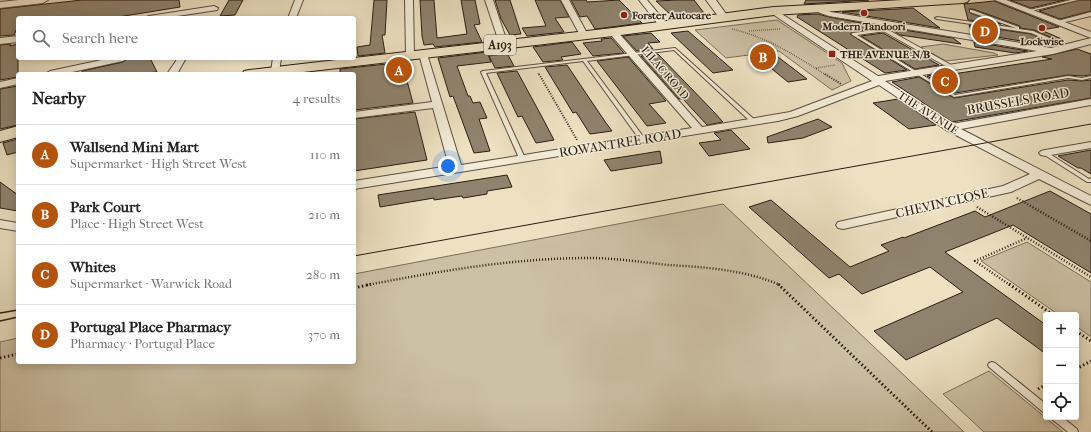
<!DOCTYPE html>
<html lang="en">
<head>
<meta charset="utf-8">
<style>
	:root { --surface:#fff; --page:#f2f2f2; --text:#222; --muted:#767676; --line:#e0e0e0; --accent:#b45309 }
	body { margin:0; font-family:"IM FELL French Canon",serif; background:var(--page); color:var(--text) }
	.controls { position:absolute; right:12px; bottom:12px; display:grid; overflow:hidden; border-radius:4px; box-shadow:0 2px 10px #0003 }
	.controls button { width:36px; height:36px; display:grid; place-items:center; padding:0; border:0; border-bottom:1px solid var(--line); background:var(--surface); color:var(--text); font:20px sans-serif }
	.you { position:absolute; left:448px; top:166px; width:14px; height:14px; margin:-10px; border:3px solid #fff; border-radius:50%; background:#1a73e8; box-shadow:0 0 0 6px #1a73e833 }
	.badge { display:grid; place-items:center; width:26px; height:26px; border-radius:50%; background:var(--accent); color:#fff; font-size:13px; font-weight:700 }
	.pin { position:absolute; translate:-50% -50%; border:2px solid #fff; box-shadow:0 1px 4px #0006 }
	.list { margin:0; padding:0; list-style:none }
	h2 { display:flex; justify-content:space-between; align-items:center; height:52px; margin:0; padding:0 16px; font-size:17px }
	h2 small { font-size:13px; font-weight:400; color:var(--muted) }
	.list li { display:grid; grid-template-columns:26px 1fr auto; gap:12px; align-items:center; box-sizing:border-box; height:60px; padding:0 16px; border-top:1px solid var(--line) }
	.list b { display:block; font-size:15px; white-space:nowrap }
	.list p { margin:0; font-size:13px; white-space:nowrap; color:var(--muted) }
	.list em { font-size:13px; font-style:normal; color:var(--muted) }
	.icon { flex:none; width:22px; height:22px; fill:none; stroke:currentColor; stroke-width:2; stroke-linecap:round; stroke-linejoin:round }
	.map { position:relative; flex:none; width:1091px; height:432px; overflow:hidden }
	.search { position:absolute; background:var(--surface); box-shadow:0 2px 10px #0003; left:16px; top:16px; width:340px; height:44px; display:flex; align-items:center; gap:10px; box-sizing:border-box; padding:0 14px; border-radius:4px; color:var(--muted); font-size:15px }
	.panel { position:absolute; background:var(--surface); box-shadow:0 2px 10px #0003; left:16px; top:72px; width:340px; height:292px; border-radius:4px }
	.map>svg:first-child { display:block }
</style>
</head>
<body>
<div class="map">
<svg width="1091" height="432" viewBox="0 0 1091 432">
	<rect width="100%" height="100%" fill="#ede1c2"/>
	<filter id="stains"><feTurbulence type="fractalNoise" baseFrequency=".005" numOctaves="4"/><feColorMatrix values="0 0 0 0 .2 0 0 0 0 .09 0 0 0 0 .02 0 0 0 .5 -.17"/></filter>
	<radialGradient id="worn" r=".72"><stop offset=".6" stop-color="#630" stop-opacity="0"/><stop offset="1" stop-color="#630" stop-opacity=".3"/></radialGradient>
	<path fill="#ccc0a4" stroke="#7b6e5b" d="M777 20 842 63 851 81 832 90 779 51 726 58 695 30Z
		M943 44 994 53 998 55 946 61 921 47Z
		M723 204 964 432H0V342L18 338V362H354V274Z
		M1027 242 1091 282V337L1076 326V315H1059L981 261Z
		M989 371 1063 432H984L943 394Z"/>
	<path fill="#8f836e" stroke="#2a1d12" d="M82 0H179L180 7 112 18H18V26L14 35 0 36V9Z
		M229 0H243L235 15 220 16Z
		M374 0H387L385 35H382L385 53 358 56 357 47 370 45Z
		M420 0H434L437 38 467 34 461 0H475L480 24 474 25 482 42 435 47 433 44 424 45 422 36Z
		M495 0H510L521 34 510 35 501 19Z
		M535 0H560L569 17 555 18 564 32 527 36 522 28 546 26Z
		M571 0H586L587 2 619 0 642 23 595 29 587 16 580 17Z
		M677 0H694L704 13 674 18 656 1Z
		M806 0H869L804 4Z
		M1010 0H1065L1031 8Z
		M1079 0H1091V11L1060 19 1039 11Z
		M994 1 1059 27 1041 30 1064 40 1059 41 1034 30 1020 28V26L973 9H969L970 13 1001 24 968 20 964 4Z
		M913 8 940 28 842 12 898 9Z
		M818 14 829 17 884 27 853 32 850 34 907 70 885 73 797 17 798 15Z
		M969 25 1031 34 1056 45 1051 46 972 33Z
		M904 30 953 38 961 44 900 35 894 31Z
		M688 31 733 70 713 73 671 33Z
		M651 33 660 42 648 43 653 49 637 51 623 36Z
		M883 33 939 65 915 69 861 36Z
		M611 38 624 53 593 56 583 43 602 41 601 39Z
		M572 42 581 54 561 57 563 60 543 62 533 47Z
		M974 42 1028 51 1015 53 975 47Z
		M11 44 10 46 18 44V77L0 80V45Z
		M1077 49 1091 54V75L1082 76 1068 75 955 93 927 76 951 72 953 74 1052 59 1042 57Z
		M487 52 491 62 457 66 468 96H470L473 103 480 102 487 118 479 119 490 151 474 153 453 96 450 97 438 58Z
		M507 53 514 66 495 68 489 56Z
		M658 54 713 111 723 122 707 125 683 99H679L641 56Z
		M774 54 807 79 788 82 756 56Z
		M628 57 666 101 649 104 666 123 647 126 597 61Z
		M128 58H150L157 72 130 74H83L82 71 123 62Z
		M387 64V68L403 66 413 103 354 110V74H340V69Z
		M567 65 606 123 612 131 590 134 576 112 573 113 545 67Z
		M517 71 542 117 554 140 536 143 522 116 518 117 497 73Z
		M919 77 954 98 1068 80 1082 81 1091 80V98L952 122 892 82Z
		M18 86V125L0 129V89Z
		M898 99 936 125 909 129 873 103Z
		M415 112 427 160 354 171V119Z
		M818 119 832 127 803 138 768 143 767 137Z
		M731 130 750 149 709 156 699 143 721 140 714 133Z
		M18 139V152L7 155 3 143Z
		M1091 150V174L1081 168H1078L1058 156Z
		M660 151 662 163 611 171 604 160Z
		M507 175 512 187 487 191V194L463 198 462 196 434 200V198L380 207 378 195Z
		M0 182 18 195V211L0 208Z
		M1050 191 1091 214V273L1013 225 945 252 1046 325V354L997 318 906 360 874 331 963 292 930 267 862 294 839 274 829 278 749 207 771 200 850 267 889 251 881 245 903 237 904 238 975 211 985 217Z"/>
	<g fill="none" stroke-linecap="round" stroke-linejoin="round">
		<defs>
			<path id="service" d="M1071 0H1078L1027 12 1025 11Z
				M970 10H972L1019 27V29L1033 31 1070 47 1067 48 1031 33 937 19 935 18 937 17 1016 28 970 12Z
				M907 26 909 27 908 28 857 35 955 95 1068 76 1082 78 1091 76V78L1082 80 1068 78 954 97 851 34 853 33Z
				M675 48 756 121V123H752L674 50 587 61 645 139 642 141 640 140 583 61 486 73 525 158 522 160 519 158 481 72 483 71Z
				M1045 151 1089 179 1091 178V182H1087L1043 154 1042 153 1043 152Z
				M992 362 995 363 1046 404V413L1043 412 989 367 988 365 989 363Z
				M1052 417H1062L1077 429 1078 432H1068L1053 420Z"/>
			<path id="pedestrian" d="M1091 12V16L1057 24 1054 22Z
				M885 28 953 66 955 67 951 69 949 68 883 31 882 30Z"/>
			<path id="minor" d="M295 0H303L296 18H288Z
				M405 0H413L414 55 410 58 406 55Z
				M485 0H493L508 45 507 47H501L500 45Z
				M561 0H569L588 35 587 37H581Z
				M639 0H647L667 24V28H661Z
				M995 0H1006L1091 32V38Z
				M809 5H815L831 12 1051 48 1091 38V44L1053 54 885 81 952 124 1091 99V105L961 129 1091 196V205L1039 179 1011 192 843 229 838 228 836 225 838 222 1003 186 1030 174 946 130 879 85 798 116 778 121 354 189V181L449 166 433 108 354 118V112L432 102 419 54 423 51 427 54 461 165 692 128 610 34 609 32 610 30H616L702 127 790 112 872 81 771 13 770 11 774 9 878 76 1037 51 829 16 809 9Z
				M214 6 218 8 217 10 164 18H145L149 16Z
				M18 36V42L0 44V38Z
				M111 58H127L123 61 63 74H45L50 71Z
				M178 58H186L177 74H167Z
				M273 58H281L279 73 276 74 271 71Z
				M18 78V84L0 88V82Z
				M1091 142V148L1045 156 1041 155 1039 153 1041 151 1045 150Z
				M0 220 18 223V231L0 228Z"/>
			<path id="tertiary" d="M19 0H48L43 3 0 8V2Z
				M706 0H716L729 18 727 20H721Z"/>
			<path id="primary" d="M903 0H969L967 2 963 3 774 15 613 36 286 74H242L244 71 249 70 613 28 774 7Z
				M18 126V137L0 142V131Z"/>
		</defs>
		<use href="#service" stroke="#5b4e3e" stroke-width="2"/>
		<use href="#pedestrian" stroke="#5b4e3e" stroke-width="2"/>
		<use href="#minor" stroke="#5b4e3e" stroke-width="2"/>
		<use href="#tertiary" stroke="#5b4e3e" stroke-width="2"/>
		<use href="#primary" stroke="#2a1d12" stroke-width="2"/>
		<path stroke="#2a1d12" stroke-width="1.5" stroke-dasharray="0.5 1.5" stroke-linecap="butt" d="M732 29C767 37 796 56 826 75
			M749 31 780 29
			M816 68 835 65
			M538 73 539 75"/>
		<path stroke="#2a1d12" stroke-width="2" stroke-dasharray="1 1.5" stroke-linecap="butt" d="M539 74 577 140
			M825 74 841 84"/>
		<path stroke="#2a1d12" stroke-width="2.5" stroke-dasharray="1 2" stroke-linecap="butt" d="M1017 198 1091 241
			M977 207 1091 277
			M367 285C440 271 515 258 589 258 615 258 641 262 668 265 705 267 746 270 780 285
			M1010 285 975 261 1027 238"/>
		<path stroke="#2a1d12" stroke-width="3" stroke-dasharray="1.5 2.5" stroke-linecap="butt" d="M778 284 932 432
			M1009 284 1053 315
			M354 288 372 284
			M1076 331 1091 341
			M0 358 18 354
			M1076 369 1091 361
			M1038 389 1046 385"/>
		<use href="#service" fill="#f3ecd7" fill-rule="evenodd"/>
		<use href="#pedestrian" fill="#f3ecd7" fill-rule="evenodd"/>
		<use href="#minor" fill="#f3ecd7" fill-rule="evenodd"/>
		<use href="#tertiary" fill="#f3ecd7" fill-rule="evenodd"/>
		<use href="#primary" fill="#ede1c2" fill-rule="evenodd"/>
		<path stroke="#2a1d12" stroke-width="1" d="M354 256 1091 124"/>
		<path stroke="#2a1d12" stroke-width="1.5" d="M0 313 18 310
			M0 321 18 317"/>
	</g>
	<g fill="#8f2418" stroke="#f3ecd7" stroke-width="1.5">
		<circle cx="864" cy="13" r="4"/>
		<circle cx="624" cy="15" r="4"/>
		<circle cx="1042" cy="28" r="4"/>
		<rect x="828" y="50" width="8" height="8" rx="2"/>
	</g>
	<g text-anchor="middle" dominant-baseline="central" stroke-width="3" stroke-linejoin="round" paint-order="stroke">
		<g font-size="11" font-weight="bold" fill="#2a1d12" stroke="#f3ecd7" text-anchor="start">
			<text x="632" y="15">Forster Autocare</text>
			<text x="864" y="26" text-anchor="middle">Modern Tandoori</text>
			<text x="1042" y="41" text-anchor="middle">Lockwise</text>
			<text x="840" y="54">THE AVENUE-N/B</text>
		</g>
		<g font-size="11" fill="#2a1d12" stroke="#f3ecd7">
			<text transform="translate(665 73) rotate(49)">LILAC ROAD</text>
			<text transform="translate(928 113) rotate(33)">THE AVENUE</text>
		</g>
		<rect fill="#f3ecd7" stroke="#665b4d" stroke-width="1" x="484" y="35" width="32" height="20" rx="3"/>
		<g font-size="12" font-weight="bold" fill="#2a1d12">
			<text x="500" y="45">A193</text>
		</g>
		<g font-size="13" fill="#2a1d12" stroke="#f3ecd7">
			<text transform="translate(1018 101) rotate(-10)">BRUSSELS ROAD</text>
			<text transform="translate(620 143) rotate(-9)">ROWANTREE ROAD</text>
			<text transform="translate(942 203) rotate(-13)">CHEVIN CLOSE</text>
		</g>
	</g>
	<rect width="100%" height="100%" filter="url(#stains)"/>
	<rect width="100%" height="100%" fill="url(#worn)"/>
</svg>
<div class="controls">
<button>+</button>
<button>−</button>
<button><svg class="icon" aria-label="locate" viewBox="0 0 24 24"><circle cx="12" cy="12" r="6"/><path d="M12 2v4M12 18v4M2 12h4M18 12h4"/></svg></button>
</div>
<div class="you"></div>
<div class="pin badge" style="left:399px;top:70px">A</div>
<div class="pin badge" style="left:763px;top:57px">B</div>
<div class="pin badge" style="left:945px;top:81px">C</div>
<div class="pin badge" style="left:985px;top:31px">D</div>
<div class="search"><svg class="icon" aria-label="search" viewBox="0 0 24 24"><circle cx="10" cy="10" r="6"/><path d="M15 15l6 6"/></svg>Search here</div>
<section class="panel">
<h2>Nearby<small>4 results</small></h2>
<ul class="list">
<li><span class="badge">A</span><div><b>Wallsend Mini Mart</b><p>Supermarket · High Street West</p></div><em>110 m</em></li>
<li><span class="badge">B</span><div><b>Park Court</b><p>Place · High Street West</p></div><em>210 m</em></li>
<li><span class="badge">C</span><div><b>Whites</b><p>Supermarket · Warwick Road</p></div><em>280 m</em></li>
<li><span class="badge">D</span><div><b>Portugal Place Pharmacy</b><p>Pharmacy · Portugal Place</p></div><em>370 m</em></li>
</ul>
</section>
</div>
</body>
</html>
